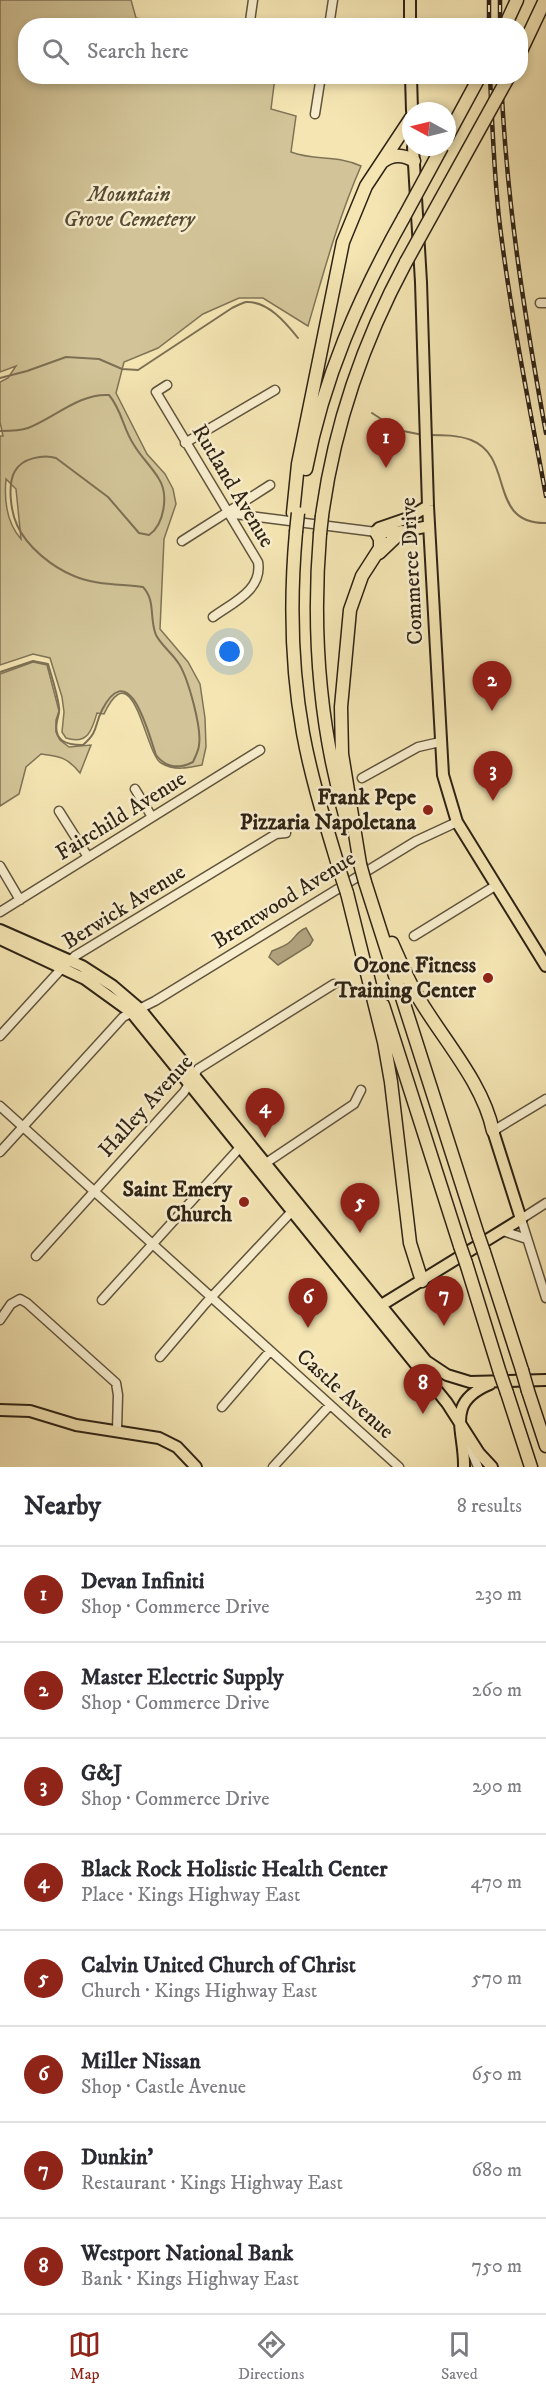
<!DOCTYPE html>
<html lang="en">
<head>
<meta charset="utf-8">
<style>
	:root { --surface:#fff; --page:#f7f7f7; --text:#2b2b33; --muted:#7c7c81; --line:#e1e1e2; --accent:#8f2418 }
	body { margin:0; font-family:"IM FELL DW Pica",serif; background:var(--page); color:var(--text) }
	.compass { position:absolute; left:402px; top:102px; width:54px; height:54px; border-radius:50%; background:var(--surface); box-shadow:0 3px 9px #0003; rotate:277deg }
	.you { position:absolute; left:230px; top:652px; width:21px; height:21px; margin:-15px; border:4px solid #fff; border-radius:50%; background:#1a73e8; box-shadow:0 0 0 9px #1a73e833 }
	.badge { display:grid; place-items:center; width:39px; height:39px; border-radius:50%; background:var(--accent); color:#fff; font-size:20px; font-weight:700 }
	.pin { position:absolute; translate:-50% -50px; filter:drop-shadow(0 2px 3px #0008) }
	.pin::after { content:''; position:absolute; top:32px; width:21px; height:18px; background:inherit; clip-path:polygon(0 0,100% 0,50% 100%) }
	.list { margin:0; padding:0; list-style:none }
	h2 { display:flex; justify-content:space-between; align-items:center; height:78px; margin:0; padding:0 24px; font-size:26px }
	h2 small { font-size:20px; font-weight:400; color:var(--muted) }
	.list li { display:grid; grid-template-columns:39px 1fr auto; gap:18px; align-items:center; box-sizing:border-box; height:96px; padding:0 24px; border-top:2px solid var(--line) }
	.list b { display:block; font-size:22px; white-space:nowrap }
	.list p { margin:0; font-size:20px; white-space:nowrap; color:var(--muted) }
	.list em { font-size:20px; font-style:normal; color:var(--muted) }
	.icon { flex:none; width:33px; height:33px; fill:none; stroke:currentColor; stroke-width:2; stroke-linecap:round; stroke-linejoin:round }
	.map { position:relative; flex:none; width:546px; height:1467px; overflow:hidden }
	.search { position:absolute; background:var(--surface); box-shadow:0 3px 9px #0003; left:18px; right:18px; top:18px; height:66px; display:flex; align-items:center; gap:15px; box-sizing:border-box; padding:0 21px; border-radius:24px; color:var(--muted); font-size:22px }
	.sheet { height:846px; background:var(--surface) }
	nav { display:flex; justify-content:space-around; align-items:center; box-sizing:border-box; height:84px; border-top:2px solid var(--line); background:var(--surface); font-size:16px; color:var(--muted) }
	nav a { display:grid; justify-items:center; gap:3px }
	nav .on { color:var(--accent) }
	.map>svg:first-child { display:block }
</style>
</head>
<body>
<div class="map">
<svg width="546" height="1467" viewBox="0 0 546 1467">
	<rect width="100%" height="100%" fill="#f4e5b3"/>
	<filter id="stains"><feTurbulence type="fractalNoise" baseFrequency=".00333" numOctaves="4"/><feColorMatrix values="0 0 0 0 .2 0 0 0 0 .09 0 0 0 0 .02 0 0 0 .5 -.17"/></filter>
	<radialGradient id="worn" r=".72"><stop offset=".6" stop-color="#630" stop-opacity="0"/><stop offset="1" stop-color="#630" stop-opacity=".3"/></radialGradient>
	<path fill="#d2c498" stroke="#807457" stroke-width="1.5" fill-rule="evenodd" d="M0 0H131L136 18 176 25 26 26V76L275 77 271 109 296 116 291 152C314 161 338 155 361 166 338 219 324 271 308 326L263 298H239L203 314 158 348 124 362 116 393 147 454 165 474 173 489 176 504 164 539 160 629 188 662 200 684 205 718 206 747 202 765C188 768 174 771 161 763 145 754 134 650 104 714L97 713C92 730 88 745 66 738L62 732 64 712 62 697 50 658 33 654 0 665V436H3L0 422V382L8 378 16 366 0 372ZM6 479 16 489 21 539C7 523 4 500 6 479Z
		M33 662 47 665 59 711 56 720V732L60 740 69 747 91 745 80 773C68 758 60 756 41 754L26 767 19 794 0 806V674Z"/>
	<path fill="#b1a37e" stroke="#7d7054" stroke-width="1.5" d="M306 928 313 940 310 945 278 965 269 957 272 951C279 948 286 946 291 941 297 935 298 931 306 928Z"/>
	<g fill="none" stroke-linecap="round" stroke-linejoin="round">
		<path stroke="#7d7054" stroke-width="2" d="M0 378 27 371 66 357 99 359 122 369 138 370 232 308C236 306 242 303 246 302 268 301 286 323 298 338
			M372 413 398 430 423 435
			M0 431C8 431 20 431 28 428 54 418 80 393 109 395 122 410 123 429 134 445 141 457 152 467 159 479 169 495 164 525 149 535L139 533 108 497 56 458C44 454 22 458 15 471 7 484 11 512 17 525 27 547 52 567 74 576 95 585 120 584 143 587 156 601 149 618 156 635 161 645 173 654 179 664 188 678 202 728 199 745 199 750 195 757 193 762 179 769 166 768 156 755 149 736 130 655 102 710 94 726 99 731 83 745 66 745 53 741 57 721 58 715 60 713 59 707 57 692 52 678 48 664L33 661 0 672
			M429 435C443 435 458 435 471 440 515 457 487 524 546 523"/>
		<defs>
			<path id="minor" d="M250 21 253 0
				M329 26 333 0
				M315 114 321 76
				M540 303H546
				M167 385 156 392 258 562C263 590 232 603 213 617
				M185 443 275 390
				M227 513 376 532
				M182 541 270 485
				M362 778 418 747 440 742
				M135 789 152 817
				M59 811 88 857
				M0 866 20 900
				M0 912 260 750
				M414 936 495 886
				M0 1036 63 967 75 956 276 834 286 833
				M0 1106 399 1467
				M493 1131 546 1099
				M0 1152 123 1017 155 1001 416 841 457 822
				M260 1167 354 1104 361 1090
				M546 1203 521 1219 546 1298
				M503 1231 527 1239
				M36 1256 184 1092 198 1069 334 984
				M102 1300 244 1143
				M0 1320 11 1304 20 1299 27 1303 116 1383 118 1395 117 1430
				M160 1357 205 1304 296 1207
				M222 1407 270 1351
				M467 1441 478 1467
				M273 1467 330 1405"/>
			<path id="major" d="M410 0V26
				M411 76 412 111
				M413 147 421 282 428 506 443 775 457 822 546 966
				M376 532 379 528 408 518 428 506
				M376 532H401L429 526
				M0 930 82 966 113 986 140 1009 426 1361 447 1375 470 1382 546 1380
				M0 939 85 979 132 1013 447 1403 479 1453 492 1467
				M375 1309 521 1219 493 1131
				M0 1410 30 1411 76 1425 159 1438 177 1447 196 1467
				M464 1467C465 1430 444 1403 490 1384"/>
			<path id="highway" d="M505 26 517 0
				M520 53 545 0
				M447 137 480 76
				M382 162C392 154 403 154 414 161
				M306 469C323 379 359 297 404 217
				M293 513 298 464 343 242 366 186 411 118
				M322 516C334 426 363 342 406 262
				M296 532C290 599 291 667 303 733 312 782 327 828 341 875
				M320 534C312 631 319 726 346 819
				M379 553 401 532
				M360 864 342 754 341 707 350 610 362 576 380 548V539L376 532
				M365 882 478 1235
				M347 893 384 1042 391 1082 410 1243 422 1281
				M392 943C401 963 409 983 421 1002 446 1043 483 1084 493 1131
				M383 1005 460 1246
				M484 1252 522 1370
				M466 1263 500 1373
				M528 1391 546 1446
				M507 1393 531 1467"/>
		</defs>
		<use href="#minor" stroke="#60543d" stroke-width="11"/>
		<use href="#major" stroke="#2e2316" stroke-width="14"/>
		<use href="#highway" stroke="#2e2316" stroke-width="15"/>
		<use href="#minor" stroke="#f8eece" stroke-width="8"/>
		<use href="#major" stroke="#f4e5b3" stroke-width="10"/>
		<use href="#highway" stroke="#f4e5b3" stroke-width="12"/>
		<defs>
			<path id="rail" d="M489 26V0
				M500 26V0
				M490 76C492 124 494 171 499 218 510 311 529 404 546 496
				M501 76C506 199 524 313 546 433"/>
		</defs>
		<use href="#rail" stroke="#2e2316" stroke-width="4.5"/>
		<use href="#rail" stroke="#f8eece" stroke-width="2" stroke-dasharray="7" stroke-linecap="butt"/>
		<defs>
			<path id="highway-bridge" d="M404 217 442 147
				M406 262 509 76
				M296 532 298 513
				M320 534 322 516
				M360 864 365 882
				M341 875 347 893
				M478 1235 484 1252
				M460 1246 466 1263
				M522 1370 528 1391
				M500 1373 507 1393"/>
		</defs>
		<use href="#highway-bridge" stroke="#2e2316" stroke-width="15" stroke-linecap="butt"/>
		<use href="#highway-bridge" stroke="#f4e5b3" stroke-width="12"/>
	</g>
	<g fill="#8f2418" stroke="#f8eece" stroke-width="2">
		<circle cx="428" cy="810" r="6"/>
		<circle cx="488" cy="978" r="6"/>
		<circle cx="244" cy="1202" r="6"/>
	</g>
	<g text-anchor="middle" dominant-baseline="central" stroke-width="5" stroke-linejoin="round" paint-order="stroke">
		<g font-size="22" font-style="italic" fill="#574b36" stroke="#f8eece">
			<text x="129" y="194">Mountain<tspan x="129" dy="25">Grove Cemetery</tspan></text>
		</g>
		<g font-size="22" fill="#2e2316" stroke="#f8eece">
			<text transform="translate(233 486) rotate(59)">Rutland Avenue</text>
			<text transform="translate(412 571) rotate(-93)">Commerce Drive</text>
			<text transform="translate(121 816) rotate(-32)">Fairchild Avenue</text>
			<text transform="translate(284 900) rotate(-32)">Brentwood Avenue</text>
			<text transform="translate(124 907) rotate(-32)">Berwick Avenue</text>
			<text transform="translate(146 1106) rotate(-48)">Halley Avenue</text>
			<text transform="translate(345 1394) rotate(42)">Castle Avenue</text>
		</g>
		<g font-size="22" font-weight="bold" fill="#2e2316" stroke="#f8eece" text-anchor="end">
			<text x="416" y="797">Frank Pepe<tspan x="416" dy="25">Pizzaria Napoletana</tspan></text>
			<text x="476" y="965">Ozone Fitness<tspan x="476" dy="25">Training Center</tspan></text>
			<text x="232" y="1189">Saint Emery<tspan x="232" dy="25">Church</tspan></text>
		</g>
	</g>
	<rect width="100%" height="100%" filter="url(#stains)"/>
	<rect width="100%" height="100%" fill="url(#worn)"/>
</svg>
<svg class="compass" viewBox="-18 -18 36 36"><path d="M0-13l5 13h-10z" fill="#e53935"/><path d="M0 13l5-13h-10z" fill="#7c7c81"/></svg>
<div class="you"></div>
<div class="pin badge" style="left:386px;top:468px">1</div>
<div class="pin badge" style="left:492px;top:711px">2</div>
<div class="pin badge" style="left:493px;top:801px">3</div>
<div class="pin badge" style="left:265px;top:1138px">4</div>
<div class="pin badge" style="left:360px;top:1233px">5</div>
<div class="pin badge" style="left:308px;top:1328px">6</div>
<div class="pin badge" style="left:444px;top:1326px">7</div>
<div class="pin badge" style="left:423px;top:1414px">8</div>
<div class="search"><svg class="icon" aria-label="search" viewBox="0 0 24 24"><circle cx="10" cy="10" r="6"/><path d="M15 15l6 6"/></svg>Search here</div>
</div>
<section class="sheet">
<h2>Nearby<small>8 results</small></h2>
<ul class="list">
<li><span class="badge">1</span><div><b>Devan Infiniti</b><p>Shop · Commerce Drive</p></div><em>230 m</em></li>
<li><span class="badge">2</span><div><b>Master Electric Supply</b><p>Shop · Commerce Drive</p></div><em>260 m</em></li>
<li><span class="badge">3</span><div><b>G&amp;J</b><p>Shop · Commerce Drive</p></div><em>290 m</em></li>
<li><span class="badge">4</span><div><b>Black Rock Holistic Health Center</b><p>Place · Kings Highway East</p></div><em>470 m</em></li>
<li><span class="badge">5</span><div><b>Calvin United Church of Christ</b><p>Church · Kings Highway East</p></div><em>570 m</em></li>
<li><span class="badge">6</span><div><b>Miller Nissan</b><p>Shop · Castle Avenue</p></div><em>650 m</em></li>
<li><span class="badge">7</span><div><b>Dunkin'</b><p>Restaurant · Kings Highway East</p></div><em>680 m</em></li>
<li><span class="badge">8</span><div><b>Westport National Bank</b><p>Bank · Kings Highway East</p></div><em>750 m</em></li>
</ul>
</section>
<nav>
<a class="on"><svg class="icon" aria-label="map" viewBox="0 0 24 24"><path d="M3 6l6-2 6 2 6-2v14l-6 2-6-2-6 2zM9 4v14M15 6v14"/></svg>Map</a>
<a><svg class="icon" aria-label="directions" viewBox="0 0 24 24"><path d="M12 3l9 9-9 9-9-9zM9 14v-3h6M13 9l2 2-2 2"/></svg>Directions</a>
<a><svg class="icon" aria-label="saved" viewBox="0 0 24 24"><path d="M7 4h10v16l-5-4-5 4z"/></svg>Saved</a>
</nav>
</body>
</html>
